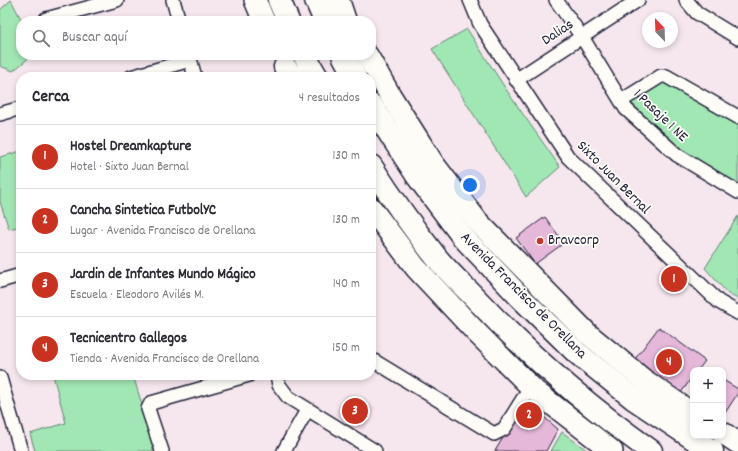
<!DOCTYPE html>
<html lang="es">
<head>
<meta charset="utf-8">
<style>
	:root { --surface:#fff; --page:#f7f7f7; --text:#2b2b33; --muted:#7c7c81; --line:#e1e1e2; --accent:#c8321e }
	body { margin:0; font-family:Dekko,sans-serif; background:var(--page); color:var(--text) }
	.controls { position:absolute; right:12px; bottom:12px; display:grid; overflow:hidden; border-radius:8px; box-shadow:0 2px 6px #0003 }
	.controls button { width:36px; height:36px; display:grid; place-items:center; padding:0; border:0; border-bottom:1px solid var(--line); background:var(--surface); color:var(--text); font:20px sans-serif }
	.compass { position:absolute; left:642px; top:12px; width:36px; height:36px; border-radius:50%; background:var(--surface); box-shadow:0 2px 6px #0003; rotate:337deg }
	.you { position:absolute; left:470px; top:185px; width:14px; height:14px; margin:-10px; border:3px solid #fff; border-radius:50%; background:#1a73e8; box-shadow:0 0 0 6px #1a73e833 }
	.badge { display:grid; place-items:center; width:26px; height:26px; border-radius:50%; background:var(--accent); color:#fff; font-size:13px; font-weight:700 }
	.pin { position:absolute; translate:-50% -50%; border:2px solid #fff; box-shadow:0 1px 4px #0006 }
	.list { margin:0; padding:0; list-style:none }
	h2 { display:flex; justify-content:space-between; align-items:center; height:52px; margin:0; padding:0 16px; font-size:17px }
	h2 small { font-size:13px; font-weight:400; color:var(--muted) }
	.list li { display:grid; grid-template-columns:26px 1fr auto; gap:12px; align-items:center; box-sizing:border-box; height:64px; padding:0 16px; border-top:1px solid var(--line) }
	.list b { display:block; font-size:15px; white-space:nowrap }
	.list p { margin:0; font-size:13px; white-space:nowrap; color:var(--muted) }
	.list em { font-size:13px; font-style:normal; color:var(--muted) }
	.icon { flex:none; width:22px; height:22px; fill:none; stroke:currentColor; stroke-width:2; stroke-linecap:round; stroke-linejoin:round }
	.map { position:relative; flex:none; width:738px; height:451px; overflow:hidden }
	.search { position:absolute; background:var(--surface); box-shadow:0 2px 6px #0003; left:16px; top:16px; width:360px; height:44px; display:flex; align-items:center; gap:10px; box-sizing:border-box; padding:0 14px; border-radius:16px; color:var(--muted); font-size:15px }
	.panel { position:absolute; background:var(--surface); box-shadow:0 2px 6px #0003; left:16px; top:72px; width:360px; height:308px; border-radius:16px }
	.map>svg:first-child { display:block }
</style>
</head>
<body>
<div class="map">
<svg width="738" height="451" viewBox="0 0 738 451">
	<rect width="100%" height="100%" fill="#f6e7ee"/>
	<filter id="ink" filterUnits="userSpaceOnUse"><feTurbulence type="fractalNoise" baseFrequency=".025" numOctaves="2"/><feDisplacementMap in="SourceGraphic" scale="8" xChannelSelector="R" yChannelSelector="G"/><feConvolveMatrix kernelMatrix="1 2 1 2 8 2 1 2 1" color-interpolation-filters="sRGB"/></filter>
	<g filter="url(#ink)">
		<path fill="#f1d9e8" d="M347 393 376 407 363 431 335 415Z"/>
		<path fill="#a1e7b3" stroke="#628477" d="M11 0 22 21 21 55H30V57L13 71 0 66V10Z
			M467 29 511 97 560 167 526 197 432 49Z
			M664 82 738 124V184L679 148 631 103Z
			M21 151V226L9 229 0 202V157Z
			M738 216V299L728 294 705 268Z
			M53 375H133L156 451H35L30 434 66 423Z
			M562 432 588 451H551Z"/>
		<path fill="#e5b7d9" stroke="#22223b" d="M545 217 564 243 535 264 516 238Z
			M676 270 684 277 672 289 664 281Z
			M659 327 705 361 698 370H693V376L678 397 632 363Z
			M723 380 738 389V393L723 416Z
			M525 401 558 429 546 451H495Z"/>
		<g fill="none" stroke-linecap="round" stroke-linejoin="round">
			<defs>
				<path id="street" d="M173 0 179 21
					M470 0 480 24 568 157 719 302 738 313
					M556 0 582 37 626 109 677 155 738 192
					M686 0 697 13 738 38
					M46 19 117 0
					M189 55 195 77
					M131 77 190 60
					M516 80 638 0
					M621 101 661 76H666L738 117
					M0 114 21 108
					M0 281 21 275
					M371 359 494 434 504 429 531 386
					M277 375 279 385 288 397 375 451
					M0 378 21 451
					M162 451 148 409 151 403 249 375
					M284 451 307 410"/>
				<path id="primary" d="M255 0 264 21
					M367 55 390 95 433 163 478 222 588 334 644 380 693 414
					M371 208 416 268 475 331 535 391 612 451
					M723 433 738 443"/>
				<path id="highway" d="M279 0 288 21
					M316 0 325 21
					M338 0 345 21
					M304 55 317 77
					M343 55 355 77
					M285 67 292 77
					M371 105 418 177 463 237 520 297 576 352 633 398 712 451
					M371 166C391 197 413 228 436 257 449 273 466 288 480 303 534 360 587 406 651 451"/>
			</defs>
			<use href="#street" stroke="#22223b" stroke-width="16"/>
			<use href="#primary" stroke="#22223b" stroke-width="24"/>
			<use href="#highway" stroke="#22223b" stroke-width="25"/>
			<use href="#street" stroke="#fdfcf7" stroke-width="13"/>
			<use href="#primary" stroke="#fdfcf7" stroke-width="21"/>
			<use href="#highway" stroke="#fdfcf7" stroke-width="22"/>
		</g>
	</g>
	<circle fill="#c8321e" stroke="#fdfcf7" stroke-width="1.5" cx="540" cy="241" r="4"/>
	<g text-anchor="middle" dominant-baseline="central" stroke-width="3.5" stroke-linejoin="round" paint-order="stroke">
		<g font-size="15" fill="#22223b" stroke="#fdfcf7">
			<text transform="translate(558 33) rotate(-33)">Dalias</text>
			<text transform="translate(660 116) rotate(44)">1 Pasaje 1 NE</text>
			<text transform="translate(613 178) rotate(45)">Sixto Juan Bernal</text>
			<text transform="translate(523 296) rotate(45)">Avenida Francisco de Orellana</text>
		</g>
		<g font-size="15" fill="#22223b" stroke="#fdfcf7" text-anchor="start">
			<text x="548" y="241">Bravcorp</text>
		</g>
	</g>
</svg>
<div class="controls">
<button>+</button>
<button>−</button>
</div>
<svg class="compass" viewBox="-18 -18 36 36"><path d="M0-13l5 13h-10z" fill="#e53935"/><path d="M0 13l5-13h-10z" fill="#7c7c81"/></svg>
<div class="you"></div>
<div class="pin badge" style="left:674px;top:279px">1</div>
<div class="pin badge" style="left:529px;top:415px">2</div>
<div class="pin badge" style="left:355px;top:411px">3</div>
<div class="pin badge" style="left:669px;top:362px">4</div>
<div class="search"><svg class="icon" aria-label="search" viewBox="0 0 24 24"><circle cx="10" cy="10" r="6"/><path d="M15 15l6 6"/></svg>Buscar aquí</div>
<section class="panel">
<h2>Cerca<small>4 resultados</small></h2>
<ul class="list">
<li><span class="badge">1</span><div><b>Hostel Dreamkapture</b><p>Hotel · Sixto Juan Bernal</p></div><em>130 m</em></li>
<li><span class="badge">2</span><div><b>Cancha Sintetica FutbolYC</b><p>Lugar · Avenida Francisco de Orellana</p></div><em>130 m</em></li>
<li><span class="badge">3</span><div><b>Jardin de Infantes Mundo Mágico</b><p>Escuela · Eleodoro Avilés M.</p></div><em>140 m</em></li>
<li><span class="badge">4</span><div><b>Tecnicentro Gallegos</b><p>Tienda · Avenida Francisco de Orellana</p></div><em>150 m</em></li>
</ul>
</section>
</div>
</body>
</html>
